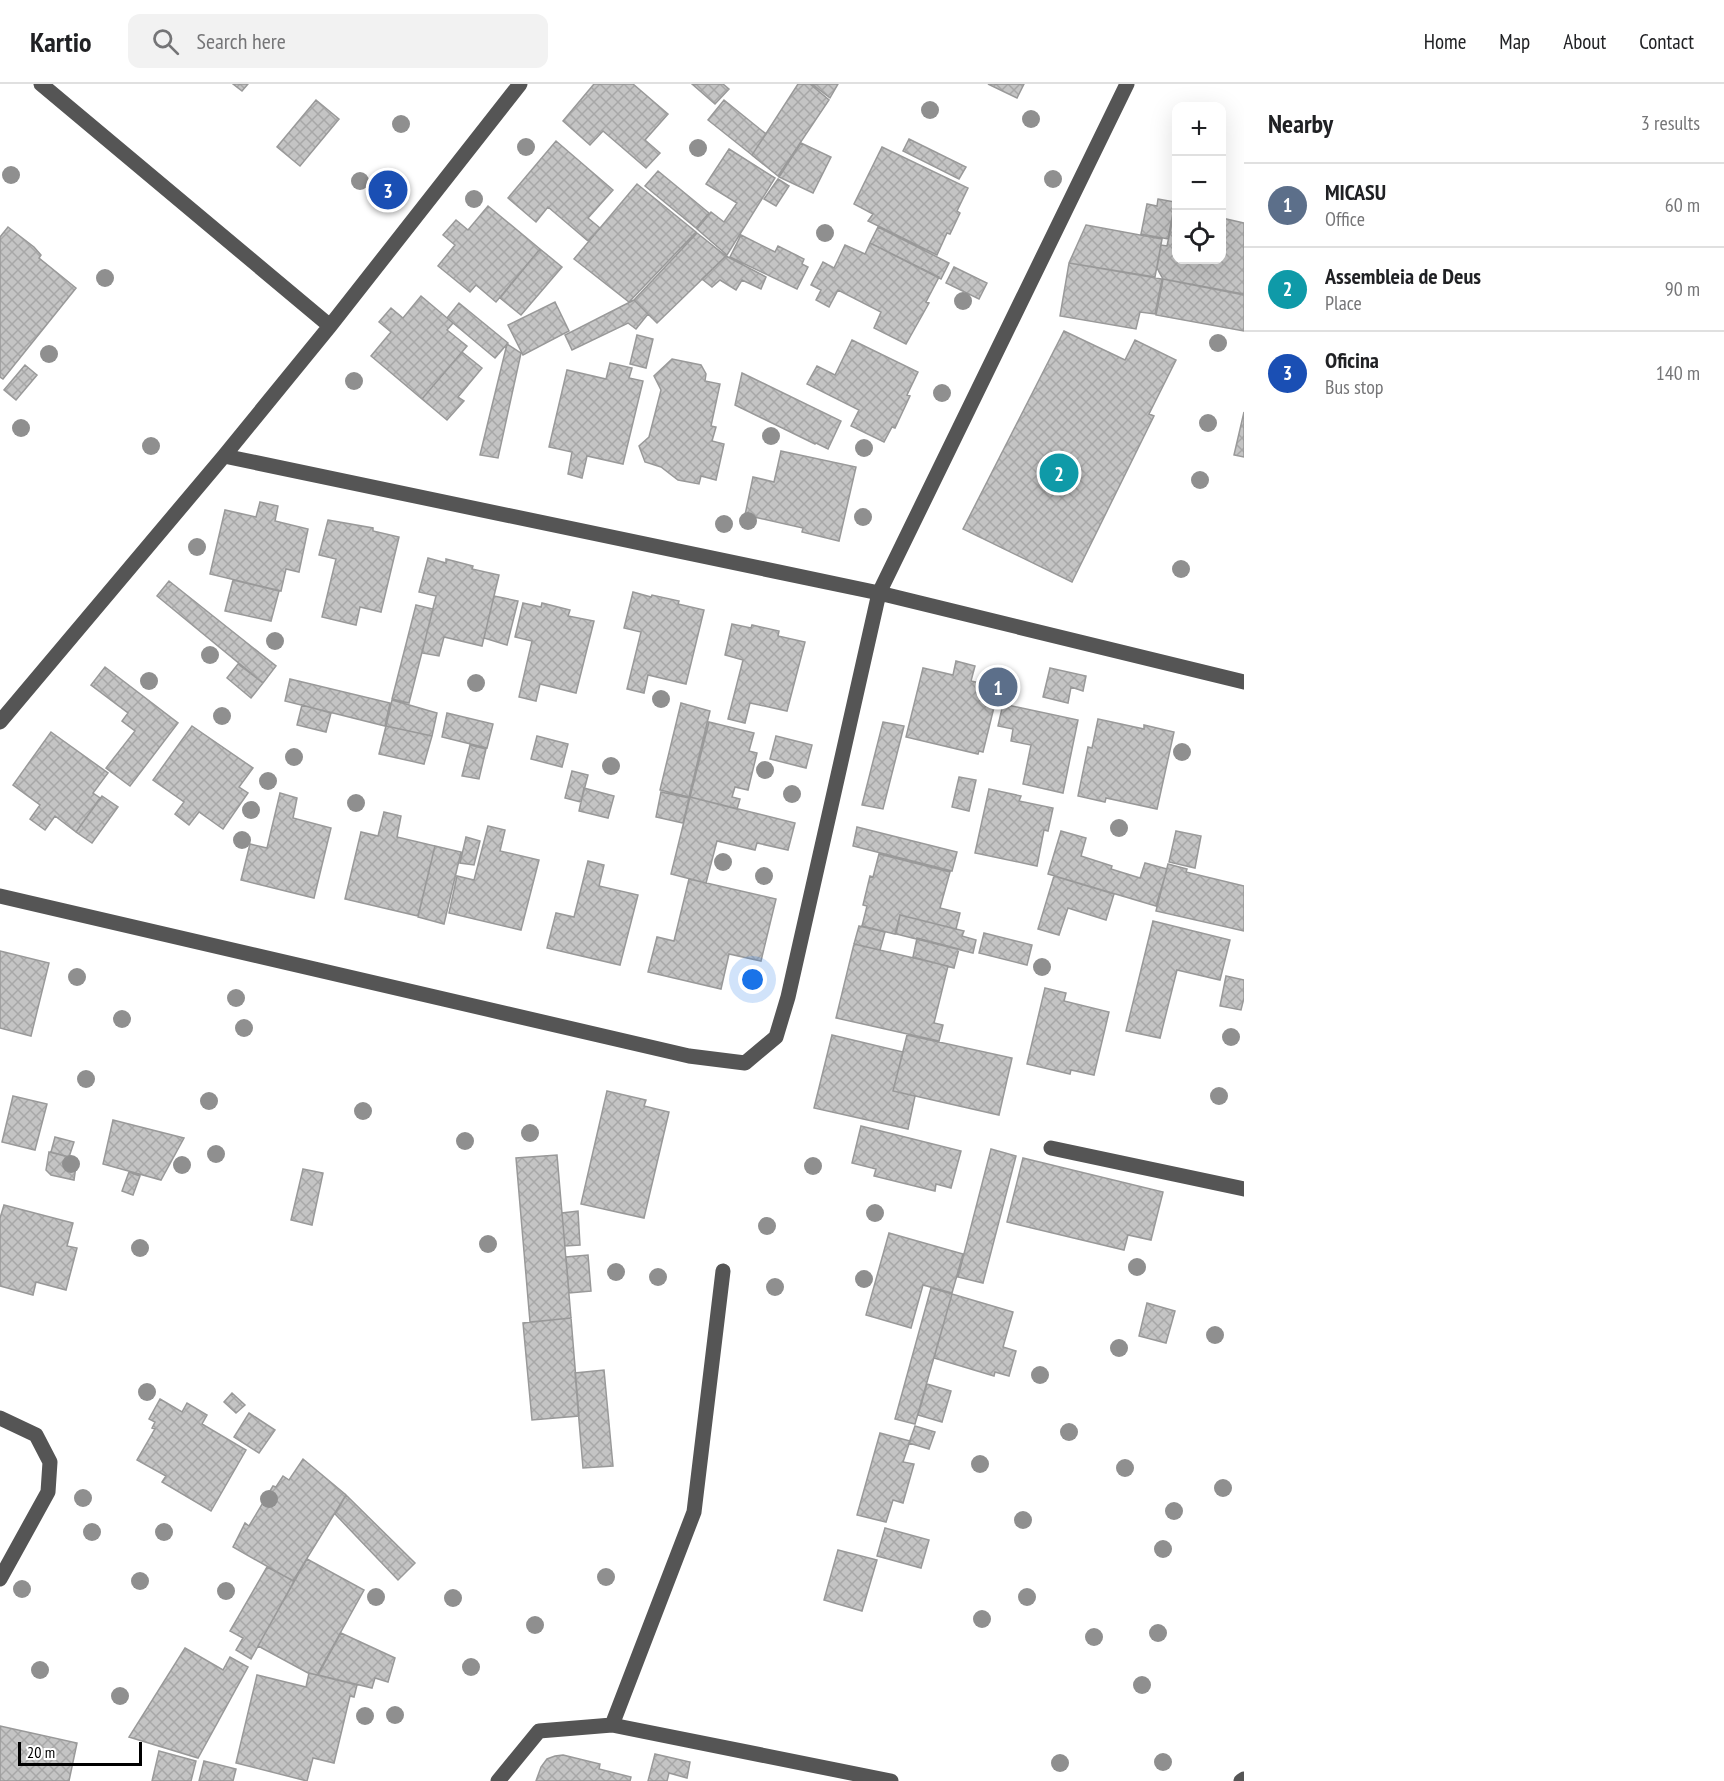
<!DOCTYPE html>
<html lang="en">
<head>
<meta charset="utf-8">
<style>
	:root { --surface:#fff; --page:#f2f2f2; --text:#202124; --muted:#757577; --line:#e0e0e0; --accent:#0f766e }
	body { margin:0; font-family:"PT Sans Narrow",sans-serif; background:var(--page); color:var(--text) }
	.controls { position:absolute; right:18px; top:18px; display:grid; overflow:hidden; border-radius:12px; box-shadow:0 6px 24px #0002 }
	.controls button { width:54px; height:54px; display:grid; place-items:center; padding:0; border:0; border-bottom:2px solid var(--line); background:var(--surface); color:var(--text); font:30px sans-serif }
	.scale { position:absolute; left:18px; bottom:15px; width:124px; box-sizing:border-box; padding-left:6px; border:3px solid #000; border-top:0; font-size:16px; line-height:21px; white-space:nowrap; color:#000; -webkit-text-stroke:4px #fff; paint-order:stroke }
	.you { position:absolute; left:753px; top:896px; width:21px; height:21px; margin:-15px; border:4px solid #fff; border-radius:50%; background:#1a73e8; box-shadow:0 0 0 9px #1a73e833 }
	.badge { display:grid; place-items:center; width:39px; height:39px; border-radius:50%; background:var(--accent); color:#fff; font-size:20px; font-weight:700 }
	.pin { position:absolute; translate:-50% -50%; border:3px solid #fff; box-shadow:0 2px 6px #0006 }
	.list { margin:0; padding:0; list-style:none }
	h2 { display:flex; justify-content:space-between; align-items:center; height:78px; margin:0; padding:0 24px; font-size:26px }
	h2 small { font-size:20px; font-weight:400; color:var(--muted) }
	.list li { display:grid; grid-template-columns:39px 1fr auto; gap:18px; align-items:center; box-sizing:border-box; height:84px; padding:0 24px; border-top:2px solid var(--line) }
	.list b { display:block; font-size:22px; white-space:nowrap }
	.list p { margin:0; font-size:20px; white-space:nowrap; color:var(--muted) }
	.list em { font-size:20px; font-style:normal; color:var(--muted) }
	.icon { flex:none; width:33px; height:33px; fill:none; stroke:currentColor; stroke-width:2; stroke-linecap:round; stroke-linejoin:round }
	.map { position:relative; flex:none; width:1244px; height:1697px; overflow:hidden }
	header { display:flex; align-items:center; gap:36px; box-sizing:border-box; height:84px; padding:0 30px; background:var(--surface); border-bottom:2px solid var(--line) }
	header strong { font-size:28px }
	nav { display:flex; gap:33px; margin-inline-start:auto; font-size:21px }
	.search { width:420px; height:54px; background:var(--page); display:flex; align-items:center; gap:15px; box-sizing:border-box; padding:0 21px; border-radius:12px; color:var(--muted); font-size:22px }
	main { display:flex }
	aside { flex:1; background:var(--surface) }
	.map>svg:first-child { display:block }
</style>
</head>
<body>
<header>
<strong>Kartio</strong>
<div class="search"><svg class="icon" aria-label="search" viewBox="0 0 24 24"><circle cx="10" cy="10" r="6"/><path d="M15 15l6 6"/></svg>Search here</div>
<nav><a>Home</a><a>Map</a><a>About</a><a>Contact</a></nav>
</header>
<main>
<div class="map">
<svg width="1244" height="1697" viewBox="0 0 1244 1697">
	<defs>
		<pattern id="building-cross-hatch" width="8" height="8" patternUnits="userSpaceOnUse" patternTransform="scale(1.5)"><rect width="8" height="8" fill="#c4c4c4"/><path d="M0 0l8 8M0 8l8-8" fill="none" stroke="#a7a7a7"/></pattern>
	</defs>
	<rect width="100%" height="100%" fill="#fff"/>
	<path fill="url(#building-cross-hatch)" stroke="#999" stroke-width="1.5" d="M233 0H248L242 7Z
		M594 0H633L668 30 645 56 660 69 646 84 603 47 590 61 563 37Z
		M692 0H723L729 5 715 20Z
		M798 0H810L829 16 778 92 752 71Z
		M812 0H838L830 14Z
		M988 0H1024L1017 14Z
		M316 16 339 35 300 82 277 63Z
		M724 16 766 50 752 71 708 36Z
		M909 55 966 83 959 95 903 67Z
		M556 57 613 106 588 134 600 144 588 157 548 123 536 138 508 114Z
		M801 59 831 73 813 109 779 93Z
		M882 63 968 104 957 127 960 129 950 150 947 149 937 171 868 137 873 130 854 120Z
		M729 65 775 94 727 171 697 145 711 128 724 138 737 119 706 100Z
		M658 87 709 129 696 144 645 102Z
		M778 95 789 102 776 122 764 115Z
		M637 100 696 148 629 218 574 175Z
		M1158 115 1175 118 1168 155 1141 150 1147 120 1157 122Z
		M488 122 540 165 496 218 476 201 470 208 438 182 455 161 443 151 456 136 468 146Z
		M1175 125H1176V176H1222V134L1244 139V210L1163 195 1157 184 1161 161 1167 162Z
		M1086 141 1162 155 1155 193 1069 179Z
		M8 143 34 163 41 171 39 174 76 204 3 295 0 293V153Z
		M878 143 949 179 941 195 870 159Z
		M697 149 726 172 657 239 634 216Z
		M741 151 775 168 778 162 804 175 802 180 808 183 797 205 730 173Z
		M870 159 939 193 926 218 929 219 906 260 874 244 881 228 838 206 829 223 816 216 821 206 811 201 823 178 834 184 845 161 865 170Z
		M540 165 562 183 521 231 500 214Z
		M726 172 766 193 761 205 742 196 736 206 720 196 712 203 702 195Z
		M1069 179 1162 195 1155 230 1140 228 1136 245 1060 232Z
		M954 183 987 199 979 215 946 199Z
		M1163 195 1244 211V247L1156 231Z
		M421 212 453 239 447 246 467 262 422 315 371 272 391 248 379 238 391 224 403 234Z
		M634 216 648 230 636 245 628 239 572 266 565 251Z
		M555 218 569 247 523 271 508 241Z
		M459 219 508 259 495 274 447 234Z
		M1064 247 1125 276 1135 256 1176 276 1149 330 1154 332 1072 498 963 445Z
		M637 251 653 255 646 284 630 280Z
		M852 256 918 288 907 311 910 312 895 344 892 343 884 358 851 342 859 326 807 300 817 282 835 291Z
		M507 260 521 269 498 374 480 371Z
		M462 268 482 284 458 313 464 317 447 336 422 315Z
		M672 275 701 281 706 290 705 297 720 300 711 342 716 343 712 357 724 360 716 396 701 392 699 400 678 396 661 383 645 378 639 362 649 353 661 306 654 292Z
		M610 279 632 284 629 294 643 297 623 380 587 372 582 394 568 390 572 368 549 363 567 286 606 295Z
		M25 281 37 291 16 316 4 306Z
		M742 289 841 337 828 365 816 359 815 360 735 321Z
		M1244 328V373L1234 371Z
		M781 367 856 383 839 457 802 448 803 444 745 431 753 393 774 398Z
		M260 418 278 422 275 437 308 445 299 488 286 485 281 507 210 490 225 426 256 433Z
		M328 436 373 444V447L399 453 381 528 360 523 356 541 322 533 336 475 319 471Z
		M428 474 446 479V475L473 482 472 485 499 491 482 562 444 553 439 572 422 569 436 512 419 508Z
		M233 496 279 507 271 537 225 527Z
		M169 497 276 582 263 599 157 512Z
		M633 508 651 513 652 511 679 517 678 520 704 526 686 600 648 591 644 609 627 605 641 548 624 544Z
		M494 512 518 517 507 561 484 554Z
		M523 519 541 523 542 519 570 526 568 532 594 537 576 609 540 600 536 617 519 613 532 557 515 553Z
		M416 521 433 525 409 619 392 615Z
		M732 540 751 544 752 541 779 547 778 552 805 558 787 627 750 619 745 639 728 635 743 576 725 571Z
		M956 577 975 582 971 597 999 603 983 668 979 667 978 670 906 653 923 584 953 591Z
		M238 580 263 599 251 614 227 594Z
		M105 583 178 639 130 702 106 684 135 647 122 637 128 629 91 601Z
		M1050 584 1086 592 1083 607 1071 603 1068 619 1043 613Z
		M290 595 390 619 385 642 285 617Z
		M392 616 437 629 432 652 386 642Z
		M681 619 710 627 689 713 660 706Z
		M1003 620 1078 636 1063 709 1023 700 1031 661 1011 657 1013 645 998 642Z
		M302 621 331 629 326 648 297 641Z
		M447 629 493 640 487 664 442 653Z
		M1098 635 1144 645V641L1174 648 1157 725 1106 714 1105 718 1078 712 1088 663 1092 664Z
		M709 638 754 649 749 667 757 669 748 706 735 703 732 713 740 715 737 725 690 713Z
		M883 638 904 642 883 725 862 721Z
		M192 642 253 684 239 703 248 709 223 745 199 728 189 741 175 730 184 718 153 696Z
		M386 642 432 652 424 680 379 670Z
		M51 648 108 689 93 709 100 714 76 748 55 732 45 746 30 735 40 721 13 701Z
		M537 652 568 660 562 683 531 675Z
		M776 652 812 661 806 684 770 675Z
		M470 661 486 665 479 695 462 692Z
		M572 687 588 691 581 718 565 714Z
		M959 693 976 696 969 727 952 723Z
		M584 704 614 712 608 734 579 727Z
		M989 705 1021 712 1019 717 1053 724 1048 747 1044 746 1037 782 975 769Z
		M661 708 689 714 683 739 656 733Z
		M280 709 297 714 293 734 331 744 314 814 241 796 250 760 267 764Z
		M102 712 118 723 92 759 76 748Z
		M690 713 795 739 788 766 757 759 755 766 717 757 706 799 671 790Z
		M384 728 401 732 397 753 435 762 418 832 345 815 361 748 378 752Z
		M488 742 505 746 500 767 539 776 521 846 449 829 457 792 474 796Z
		M857 743 957 768 952 787 853 762Z
		M1061 747 1086 754 1081 772 1112 782 1111 785 1140 794 1145 779 1167 785 1156 822 1048 790Z
		M1176 747 1201 752 1195 784 1169 778Z
		M466 753 480 757 474 781 460 779Z
		M435 762 461 768 444 840 418 833Z
		M879 770 950 788 940 824 960 829 956 845 900 831 895 850 862 842 867 822 863 821 870 792 873 793Z
		M588 777 604 781 599 802 638 811 620 881 547 864 556 829 574 833Z
		M1168 780 1187 785 1186 788 1244 802V847L1156 827Z
		M1054 792 1114 810 1106 836 1068 824 1059 851 1038 845Z
		M689 795 776 815 761 877 729 870 721 905 648 888 657 853 674 857Z
		M900 831 964 847 962 852 976 856 973 869 896 850Z
		M1153 837 1230 856 1220 896 1177 886 1160 954 1126 947Z
		M859 842 885 848 880 866 854 860Z
		M984 849 1032 861 1027 881 979 869Z
		M917 854 959 865 954 884 913 873Z
		M854 860 948 882 934 939 943 941 939 957 836 934Z
		M0 867 49 879 31 952 0 944Z
		M1226 892 1244 896V914L1241 926 1220 922Z
		M1045 904 1066 909 1064 917 1109 928 1094 991 1071 986 1070 990 1027 980Z
		M832 951 903 968 893 1007 915 1012 908 1045 814 1024Z
		M907 951 1012 974 999 1031 893 1007Z
		M607 1007 646 1016 644 1022 669 1028 644 1134 581 1120Z
		M13 1012 47 1020 35 1066 2 1058Z
		M113 1036 184 1054 161 1096 103 1080Z
		M861 1042 961 1067 951 1104 936 1100 935 1107 874 1092 876 1085 852 1079Z
		M55 1053 74 1058 69 1073 51 1068Z
		M991 1065 1016 1072 983 1199 958 1193Z
		M49 1068 77 1075 74 1096 51 1091 46 1086Z
		M557 1071 571 1234 530 1238 516 1074Z
		M1023 1074 1163 1108 1151 1156 1128 1151 1124 1166 1007 1138Z
		M303 1085 323 1089 312 1141 291 1136Z
		M129 1088 140 1092 133 1111 122 1107Z
		M4 1121 73 1139 67 1162 77 1164 66 1206 36 1198 33 1211 0 1202V1134Z
		M578 1127 580 1161 565 1162 562 1129Z
		M889 1149 963 1170 952 1209 923 1201 911 1244 866 1231Z
		M588 1171 591 1207 569 1209 566 1173Z
		M931 1204 952 1210 915 1340 895 1335Z
		M952 1210 1013 1228 1003 1263 1016 1267 1009 1292 995 1288 994 1292 934 1274Z
		M1147 1219 1175 1227 1166 1259 1139 1252Z
		M571 1234 579 1332 532 1336 523 1239Z
		M604 1286 613 1382 583 1384 575 1289Z
		M927 1300 951 1307 942 1338 918 1331Z
		M232 1309 245 1321 236 1329 224 1318Z
		M160 1315 182 1328 187 1319 207 1331 202 1340 246 1366 211 1427 162 1398 166 1392 137 1376 155 1345 152 1344 155 1338 149 1335Z
		M249 1329 275 1346 259 1369 234 1353Z
		M915 1342 935 1348 929 1365 909 1359Z
		M880 1349 910 1357 903 1378 914 1380 903 1419 893 1416 886 1438 857 1431Z
		M303 1375 346 1411 293 1497 233 1463 245 1439 249 1442 273 1402 276 1403 283 1392 289 1396Z
		M346 1411 415 1479 398 1496 335 1430Z
		M885 1444 929 1456 921 1484 877 1472Z
		M838 1466 877 1476 862 1527 824 1516Z
		M307 1475 364 1506 317 1591 308 1589 258 1562Z
		M267 1483 294 1497 251 1575 236 1566 243 1554 230 1547Z
		M341 1549 395 1574 388 1598 375 1594 372 1604 318 1591Z
		M185 1564 223 1586 230 1573 248 1583 198 1674 129 1653Z
		M309 1589 357 1601 354 1613 350 1612 334 1679 313 1674 307 1697 236 1679 257 1591 306 1603Z
		M0 1642 77 1659 69 1697H0Z
		M159 1667 196 1677 191 1697H152Z
		M655 1670 690 1678 687 1694 669 1689 667 1697H648Z
		M563 1671 600 1680 599 1685 631 1693 630 1697H536L541 1683 547 1675 555 1672Z
		M204 1677 236 1685 233 1697H199Z"/>
	<g fill="none" stroke-linecap="round" stroke-linejoin="round">
		<path stroke="#555" stroke-width="15" d="M41 0 330 242
			M224 372 879 509 1244 598
			M0 638 224 372 330 242 520 0
			M0 812 689 972 745 979 776 953 788 913 879 509 1127 0
			M1051 1064 1244 1105
			M0 1334 36 1351 50 1378 48 1408 0 1495
			M612 1641 694 1428 723 1187
			M498 1697 539 1647 612 1641 891 1697
			M1241 1697 1244 1695"/>
	</g>
	<g fill="#8f8f8f">
		<circle cx="930" cy="26" r="9"/>
		<circle cx="1031" cy="35" r="9"/>
		<circle cx="401" cy="40" r="9"/>
		<circle cx="526" cy="63" r="9"/>
		<circle cx="698" cy="64" r="9"/>
		<circle cx="11" cy="91" r="9"/>
		<circle cx="1053" cy="95" r="9"/>
		<circle cx="360" cy="97" r="9"/>
		<circle cx="474" cy="115" r="9"/>
		<circle cx="825" cy="149" r="9"/>
		<circle cx="105" cy="194" r="9"/>
		<circle cx="963" cy="217" r="9"/>
		<circle cx="1218" cy="259" r="9"/>
		<circle cx="49" cy="270" r="9"/>
		<circle cx="354" cy="297" r="9"/>
		<circle cx="942" cy="309" r="9"/>
		<circle cx="1208" cy="339" r="9"/>
		<circle cx="21" cy="344" r="9"/>
		<circle cx="771" cy="352" r="9"/>
		<circle cx="151" cy="362" r="9"/>
		<circle cx="864" cy="364" r="9"/>
		<circle cx="1200" cy="396" r="9"/>
		<circle cx="863" cy="433" r="9"/>
		<circle cx="748" cy="437" r="9"/>
		<circle cx="724" cy="440" r="9"/>
		<circle cx="197" cy="463" r="9"/>
		<circle cx="1181" cy="485" r="9"/>
		<circle cx="275" cy="557" r="9"/>
		<circle cx="210" cy="571" r="9"/>
		<circle cx="149" cy="597" r="9"/>
		<circle cx="476" cy="599" r="9"/>
		<circle cx="661" cy="615" r="9"/>
		<circle cx="222" cy="632" r="9"/>
		<circle cx="1182" cy="668" r="9"/>
		<circle cx="294" cy="673" r="9"/>
		<circle cx="611" cy="682" r="9"/>
		<circle cx="765" cy="686" r="9"/>
		<circle cx="268" cy="697" r="9"/>
		<circle cx="792" cy="710" r="9"/>
		<circle cx="356" cy="719" r="9"/>
		<circle cx="251" cy="726" r="9"/>
		<circle cx="1119" cy="744" r="9"/>
		<circle cx="242" cy="756" r="9"/>
		<circle cx="723" cy="778" r="9"/>
		<circle cx="764" cy="792" r="9"/>
		<circle cx="1042" cy="883" r="9"/>
		<circle cx="77" cy="893" r="9"/>
		<circle cx="236" cy="914" r="9"/>
		<circle cx="122" cy="935" r="9"/>
		<circle cx="244" cy="944" r="9"/>
		<circle cx="1231" cy="953" r="9"/>
		<circle cx="86" cy="995" r="9"/>
		<circle cx="1219" cy="1012" r="9"/>
		<circle cx="209" cy="1017" r="9"/>
		<circle cx="363" cy="1027" r="9"/>
		<circle cx="530" cy="1049" r="9"/>
		<circle cx="465" cy="1057" r="9"/>
		<circle cx="216" cy="1070" r="9"/>
		<circle cx="71" cy="1080" r="9"/>
		<circle cx="182" cy="1081" r="9"/>
		<circle cx="813" cy="1082" r="9"/>
		<circle cx="875" cy="1129" r="9"/>
		<circle cx="767" cy="1142" r="9"/>
		<circle cx="488" cy="1160" r="9"/>
		<circle cx="140" cy="1164" r="9"/>
		<circle cx="1137" cy="1183" r="9"/>
		<circle cx="616" cy="1188" r="9"/>
		<circle cx="658" cy="1193" r="9"/>
		<circle cx="864" cy="1195" r="9"/>
		<circle cx="775" cy="1203" r="9"/>
		<circle cx="1215" cy="1251" r="9"/>
		<circle cx="1119" cy="1264" r="9"/>
		<circle cx="1040" cy="1291" r="9"/>
		<circle cx="147" cy="1308" r="9"/>
		<circle cx="1069" cy="1348" r="9"/>
		<circle cx="980" cy="1380" r="9"/>
		<circle cx="1125" cy="1384" r="9"/>
		<circle cx="1223" cy="1404" r="9"/>
		<circle cx="83" cy="1414" r="9"/>
		<circle cx="269" cy="1415" r="9"/>
		<circle cx="1174" cy="1427" r="9"/>
		<circle cx="1023" cy="1436" r="9"/>
		<circle cx="92" cy="1448" r="9"/>
		<circle cx="164" cy="1448" r="9"/>
		<circle cx="1163" cy="1465" r="9"/>
		<circle cx="606" cy="1493" r="9"/>
		<circle cx="140" cy="1497" r="9"/>
		<circle cx="22" cy="1505" r="9"/>
		<circle cx="226" cy="1507" r="9"/>
		<circle cx="376" cy="1513" r="9"/>
		<circle cx="1027" cy="1513" r="9"/>
		<circle cx="453" cy="1514" r="9"/>
		<circle cx="982" cy="1535" r="9"/>
		<circle cx="535" cy="1541" r="9"/>
		<circle cx="1158" cy="1549" r="9"/>
		<circle cx="1094" cy="1553" r="9"/>
		<circle cx="471" cy="1583" r="9"/>
		<circle cx="40" cy="1586" r="9"/>
		<circle cx="1142" cy="1601" r="9"/>
		<circle cx="120" cy="1612" r="9"/>
		<circle cx="395" cy="1631" r="9"/>
		<circle cx="365" cy="1632" r="9"/>
		<circle cx="1163" cy="1678" r="9"/>
		<circle cx="1060" cy="1679" r="9"/>
	</g>
</svg>
<div class="controls">
<button>+</button>
<button>−</button>
<button><svg class="icon" aria-label="locate" viewBox="0 0 24 24"><circle cx="12" cy="12" r="6"/><path d="M12 2v4M12 18v4M2 12h4M18 12h4"/></svg></button>
</div>
<div class="scale">20 m</div>
<div class="you"></div>
<div class="pin badge" style="left:998px;top:603px;background:#5c6f8a">1</div>
<div class="pin badge" style="left:1059px;top:389px;background:#0f9aa8">2</div>
<div class="pin badge" style="left:388px;top:106px;background:#1a4fb4">3</div>
</div>
<aside>
<h2>Nearby<small>3 results</small></h2>
<ul class="list">
<li><span class="badge" style="background:#5c6f8a">1</span><div><b>MICASU</b><p>Office</p></div><em>60 m</em></li>
<li><span class="badge" style="background:#0f9aa8">2</span><div><b>Assembleia de Deus</b><p>Place</p></div><em>90 m</em></li>
<li><span class="badge" style="background:#1a4fb4">3</span><div><b>Oficina</b><p>Bus stop</p></div><em>140 m</em></li>
</ul>
</aside>
</main>
</body>
</html>
